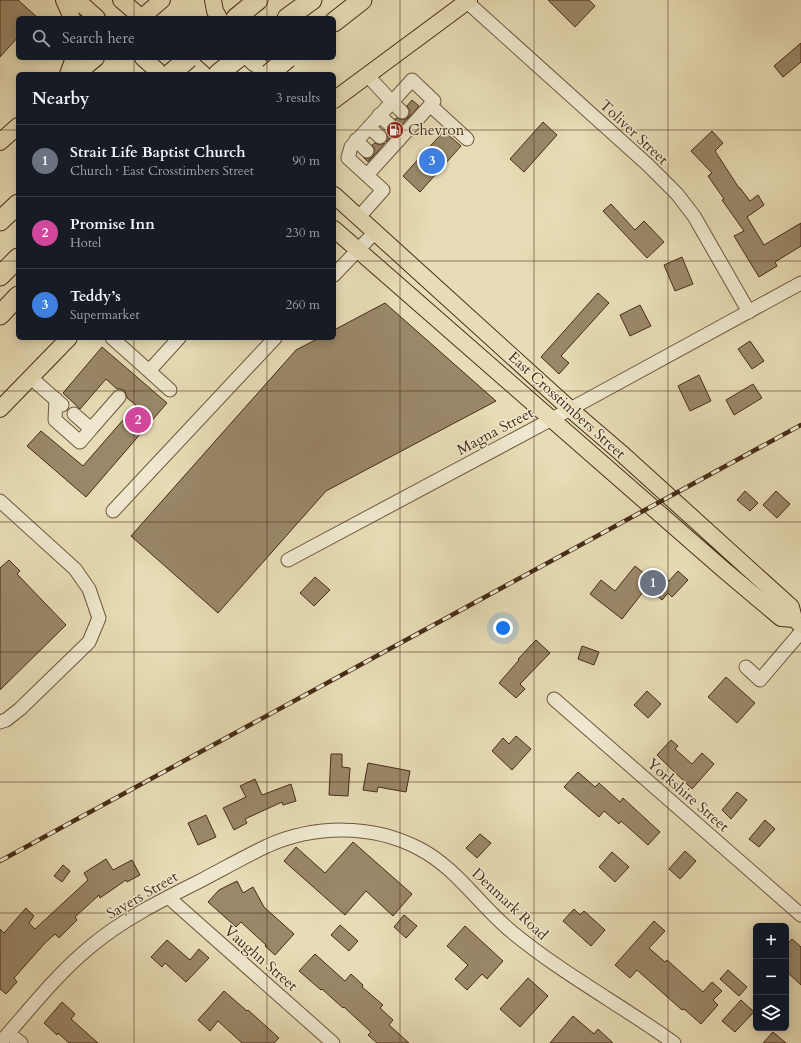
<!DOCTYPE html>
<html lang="en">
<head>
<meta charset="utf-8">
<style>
	:root { --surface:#171b24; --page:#242831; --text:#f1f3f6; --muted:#9ea1a6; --line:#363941; --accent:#0f766e }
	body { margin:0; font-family:Cardo,serif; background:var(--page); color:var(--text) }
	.controls { position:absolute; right:12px; bottom:12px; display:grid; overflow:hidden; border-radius:6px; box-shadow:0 2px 10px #0003 }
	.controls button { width:36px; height:36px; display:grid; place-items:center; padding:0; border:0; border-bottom:1px solid var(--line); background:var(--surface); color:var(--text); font:20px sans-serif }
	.you { position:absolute; left:503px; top:628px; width:14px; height:14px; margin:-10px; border:3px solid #fff; border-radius:50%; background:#1a73e8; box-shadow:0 0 0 6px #1a73e833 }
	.badge { display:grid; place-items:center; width:26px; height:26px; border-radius:50%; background:var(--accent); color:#fff; font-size:13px; font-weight:700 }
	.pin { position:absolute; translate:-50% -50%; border:2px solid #fff; box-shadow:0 1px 4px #0006 }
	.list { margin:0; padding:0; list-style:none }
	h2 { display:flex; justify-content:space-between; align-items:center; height:52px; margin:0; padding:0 16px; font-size:17px }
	h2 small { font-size:13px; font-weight:400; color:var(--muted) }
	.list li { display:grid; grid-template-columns:26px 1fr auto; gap:12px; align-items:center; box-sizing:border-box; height:72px; padding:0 16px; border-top:1px solid var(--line) }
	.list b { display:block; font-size:15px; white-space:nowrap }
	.list p { margin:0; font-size:13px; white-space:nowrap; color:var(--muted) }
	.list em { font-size:13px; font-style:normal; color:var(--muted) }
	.icon { flex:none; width:22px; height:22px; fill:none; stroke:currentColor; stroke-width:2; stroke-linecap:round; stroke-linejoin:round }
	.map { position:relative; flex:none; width:801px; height:1043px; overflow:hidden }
	.search { position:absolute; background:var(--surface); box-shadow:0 2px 10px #0003; left:16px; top:16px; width:320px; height:44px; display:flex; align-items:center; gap:10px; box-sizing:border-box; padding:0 14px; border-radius:6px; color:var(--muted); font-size:15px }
	.panel { position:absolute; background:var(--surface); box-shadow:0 2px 10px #0003; left:16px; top:72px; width:320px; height:268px; border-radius:6px }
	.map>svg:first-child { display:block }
</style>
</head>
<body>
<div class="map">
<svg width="801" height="1043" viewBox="0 0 801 1043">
	<rect width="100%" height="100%" fill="#e7dcb5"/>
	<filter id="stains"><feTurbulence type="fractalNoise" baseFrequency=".005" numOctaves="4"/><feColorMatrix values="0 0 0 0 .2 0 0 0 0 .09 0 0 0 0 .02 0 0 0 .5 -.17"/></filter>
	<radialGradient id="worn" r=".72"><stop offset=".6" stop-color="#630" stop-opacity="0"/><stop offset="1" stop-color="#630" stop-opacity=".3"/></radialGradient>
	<path fill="#9a8869" stroke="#462c17" d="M0 0H18L38 18H18V37L0 57Z
		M548 0H589L595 6 575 27Z
		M801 43V62L783 77 774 66Z
		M412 100 419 106 386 142 388 135 386 132 392 133 396 130 398 126 395 119 397 118 404 120 408 117 410 110 407 106Z
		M543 122 557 135 524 172 510 159Z
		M444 131 461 146 420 192 403 176Z
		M712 131 723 143 715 151 739 188H740L750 201 758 195 764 205 747 217 764 245 801 223V246L775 262 777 266 759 277 734 236 744 231 722 200 724 199 708 176 712 173 691 151Z
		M375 143 379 145 385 143 368 162 363 157 369 159 373 156 375 149 372 145Z
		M611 204 635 230 644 221 664 242 647 258 603 211Z
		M682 257 693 284 675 291 664 265Z
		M598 293 609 303 561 356 569 363 559 374 541 357Z
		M385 303 496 401 326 491 218 613 131 536 296 350 319 338H334V330Z
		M640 305 651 326 630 336 620 315Z
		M750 341 764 361 752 369 738 349Z
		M102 347 167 403 86 497 27 446 41 431 83 466 136 405 127 398 125 391 121 389H117L106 379 80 409 63 393Z
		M699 375 711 401 690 411 678 386Z
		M753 384 762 398 734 415 726 400Z
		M745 491 758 503 750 511 737 500Z
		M776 491 790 504 777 518 763 505Z
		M9 560 20 571 17 574 66 625 0 690V568Z
		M635 566 660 586 667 579 669 581 678 571 688 580 672 597 668 593 662 600 647 587 622 619 590 594 601 580 615 591Z
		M315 577 330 590 314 606 300 593Z
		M536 640 550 653 520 684 525 689 516 698 499 683 519 660 518 659Z
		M582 646 599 652 594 665 578 659Z
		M726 677 755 703 737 723 708 697Z
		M647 691 661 704 648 718 634 705Z
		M516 736 531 749 512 770 492 751 503 738 509 744Z
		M671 740 678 746 675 749 692 764 702 753 714 764 692 789 657 755Z
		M331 754H342V767L350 768 348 796 329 795Z
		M368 763 410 771 406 792 378 787 377 792 363 790Z
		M578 772 595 787 599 783 620 802 623 798 660 832 648 845 621 821 619 824 604 811 599 817 564 787Z
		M255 779 262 795 291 784 296 801 283 805 282 802 245 819 247 823 234 830 223 808 246 797 240 786Z
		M737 792 747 800 731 819 722 810Z
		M206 815 216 837 198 845 188 823Z
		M765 820 775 829 759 847 749 839Z
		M480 834 491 843 477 858 466 848Z
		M353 842 412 894 393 916 366 891 345 915 284 861 296 847 325 873Z
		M685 851 696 861 680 879 669 869Z
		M612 852 629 867 615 882 599 867Z
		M106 859 113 870 132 860 140 875 127 882 126 880 100 898 99 895 75 917 77 920 59 938 55 934 45 943 14 978 17 982 6 994 0 989V929L4 933 26 908 34 916 29 923 35 929 88 880 84 873Z
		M63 865 70 871 62 882 54 876Z
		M237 881 243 893 253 887 264 907 294 934 275 955 265 946 266 945 241 922 236 927 208 902 219 890Z
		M574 909 580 915 584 911 605 930 591 946 563 921Z
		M404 915 417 926 406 938 394 927Z
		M654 921 665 931 649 948 665 962 667 960 703 992 712 982 722 991 713 1000 718 1005 701 1024 684 1009 682 1010 637 970 630 978 615 965Z
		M340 925 358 941 349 951 331 935Z
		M465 926 503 961 487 979 482 974 467 990 455 979 468 965 447 946Z
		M792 939 801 947V985L786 971V946Z
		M167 940 190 960 199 949 209 958 186 982 165 963 162 967 151 957Z
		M315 954 345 981 351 974 363 985 362 987 383 1005 380 1008 393 1020 389 1025 409 1043H377L368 1035 371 1032 344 1007 343 1008 322 989 321 990 299 971Z
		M728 970 747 987 739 996 720 979Z
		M528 978 548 996 520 1027 500 1009Z
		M224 991 247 1011 248 1010 279 1038 274 1043H242L218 1021 210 1031 198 1020Z
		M741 1000 754 1012 735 1032 722 1021Z
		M62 1002 75 1014 71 1019 98 1043H69L58 1033 57 1035 44 1023Z
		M573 1016 594 1034 598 1029 613 1043H550Z
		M773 1032 786 1043H763Z"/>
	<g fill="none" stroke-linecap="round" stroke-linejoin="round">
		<defs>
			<path id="minor" d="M467 2 648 165 677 194 694 216 749 312
				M430 105 467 139
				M379 115 390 125
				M369 127 380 137
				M356 140 367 151
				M367 175 434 101 412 80 392 102 402 112
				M359 217 383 190 348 158 351 147 392 102 367 75
				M334 275 375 232
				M112 338 149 371 179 338
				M149 371 170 390
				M30 377 62 405
				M56 399 55 420 80 442 91 429
				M74 414 91 429 119 397
				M0 501 75 569 89 589 99 618 89 642 20 709 6 720 0 722
				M113 511 275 338
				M288 560 552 419 801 283
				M746 667 760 680 801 632
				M554 699 801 915
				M168 897 333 1043
				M9 1034 21 1043
				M0 1043C29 1010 56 975 90 947 122 920 160 901 198 882 221 870 244 857 267 846 314 825 372 824 418 848 456 867 479 905 512 932 563 974 621 1005 674 1043"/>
			<path id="major" d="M64 0 72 18
				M77 0 97 18
				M121 0 142 18
				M213 0 215 11 219 18
				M141 18 162 0
				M143 58 161 74
				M185 58 203 74
				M249 58 254 63 273 74
				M68 74 74 58
				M77 74 96 58
				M334 100 469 0
				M0 142 18 126
				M334 195 570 409 620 452 791 607 794 619 801 625
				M334 229 724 570 781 618 794 619
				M0 409 69 338"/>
			<path id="highway" d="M236 18 258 0
				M287 18 312 0
				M334 22 362 0
				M218 74 238 58
				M0 221 18 204
				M0 276 18 258
				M0 315 18 296"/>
		</defs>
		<use href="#minor" stroke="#6e583e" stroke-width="15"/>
		<use href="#major" stroke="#462c17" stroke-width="18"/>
		<use href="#highway" stroke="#462c17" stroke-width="21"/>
		<use href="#minor" stroke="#efe8cf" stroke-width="13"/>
		<use href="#major" stroke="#e7dcb5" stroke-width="16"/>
		<use href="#highway" stroke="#e7dcb5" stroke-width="19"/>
		<defs>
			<path id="rail" d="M0 861 801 425"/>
		</defs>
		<use href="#rail" stroke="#462c17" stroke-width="4.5"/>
		<use href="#rail" stroke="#efe8cf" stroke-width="3" stroke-dasharray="9" stroke-linecap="butt"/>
		<defs>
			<path id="highway-bridge" d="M170 74 189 58
				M269 74 288 58"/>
		</defs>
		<use href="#highway-bridge" stroke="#462c17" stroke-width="21" stroke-linecap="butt"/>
		<use href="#highway-bridge" stroke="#e7dcb5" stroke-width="19"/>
	</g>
	<path fill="none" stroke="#462c17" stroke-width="1" stroke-opacity="0.55" d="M134 0V18M267 0V18M400 0V1043M534 0V1043M668 0V1043M134 58V74M267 58V74M0 130H18M334 130H801M0 261H18M334 261H801M134 338V1043M267 338V1043M0 391H801M0 522H801M0 652H801M0 782H801M0 913H801"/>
	<defs>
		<symbol id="fuel-disc" viewBox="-11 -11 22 22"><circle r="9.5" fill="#8f2418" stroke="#efe8cf"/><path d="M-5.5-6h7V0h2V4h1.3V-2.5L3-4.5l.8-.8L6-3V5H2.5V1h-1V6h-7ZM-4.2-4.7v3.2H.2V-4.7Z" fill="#fff"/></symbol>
	</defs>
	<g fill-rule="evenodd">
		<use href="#fuel-disc" x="385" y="120" width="20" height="20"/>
	</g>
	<g text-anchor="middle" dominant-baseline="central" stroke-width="3" stroke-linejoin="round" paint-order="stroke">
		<g font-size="15" fill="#462c17" stroke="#efe8cf" text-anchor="start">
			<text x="408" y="130">Chevron</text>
		</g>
		<g font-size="15" fill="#462c17" stroke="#efe8cf">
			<text transform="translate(634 132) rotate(43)">Toliver Street</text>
			<text transform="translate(567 405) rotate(42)">East Crosstimbers Street</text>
			<text transform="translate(495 431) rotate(-28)">Magna Street</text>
			<text transform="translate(688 795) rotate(41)">Yorkshire Street</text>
			<text transform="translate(142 895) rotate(-30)">Sayers Street</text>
			<text transform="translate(510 904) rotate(43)">Denmark Road</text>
			<text transform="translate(261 958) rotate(41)">Vaughn Street</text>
		</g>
	</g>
	<rect width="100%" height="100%" filter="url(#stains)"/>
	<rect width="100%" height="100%" fill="url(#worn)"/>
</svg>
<div class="controls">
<button>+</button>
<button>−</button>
<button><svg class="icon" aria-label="layers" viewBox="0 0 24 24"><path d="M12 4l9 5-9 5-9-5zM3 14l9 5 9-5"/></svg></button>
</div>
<div class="you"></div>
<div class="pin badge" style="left:653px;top:583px;background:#6b7280">1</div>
<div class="pin badge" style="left:138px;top:420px;background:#d1479c">2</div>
<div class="pin badge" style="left:432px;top:161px;background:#3f7fe0">3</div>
<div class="search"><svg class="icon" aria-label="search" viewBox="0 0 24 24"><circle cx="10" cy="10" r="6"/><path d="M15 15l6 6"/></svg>Search here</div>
<section class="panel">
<h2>Nearby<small>3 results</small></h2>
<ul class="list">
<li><span class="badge" style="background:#6b7280">1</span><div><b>Strait Life Baptist Church</b><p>Church · East Crosstimbers Street</p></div><em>90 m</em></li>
<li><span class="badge" style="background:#d1479c">2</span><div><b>Promise Inn</b><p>Hotel</p></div><em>230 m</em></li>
<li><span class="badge" style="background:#3f7fe0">3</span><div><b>Teddy’s</b><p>Supermarket</p></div><em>260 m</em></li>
</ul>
</section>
</div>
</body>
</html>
